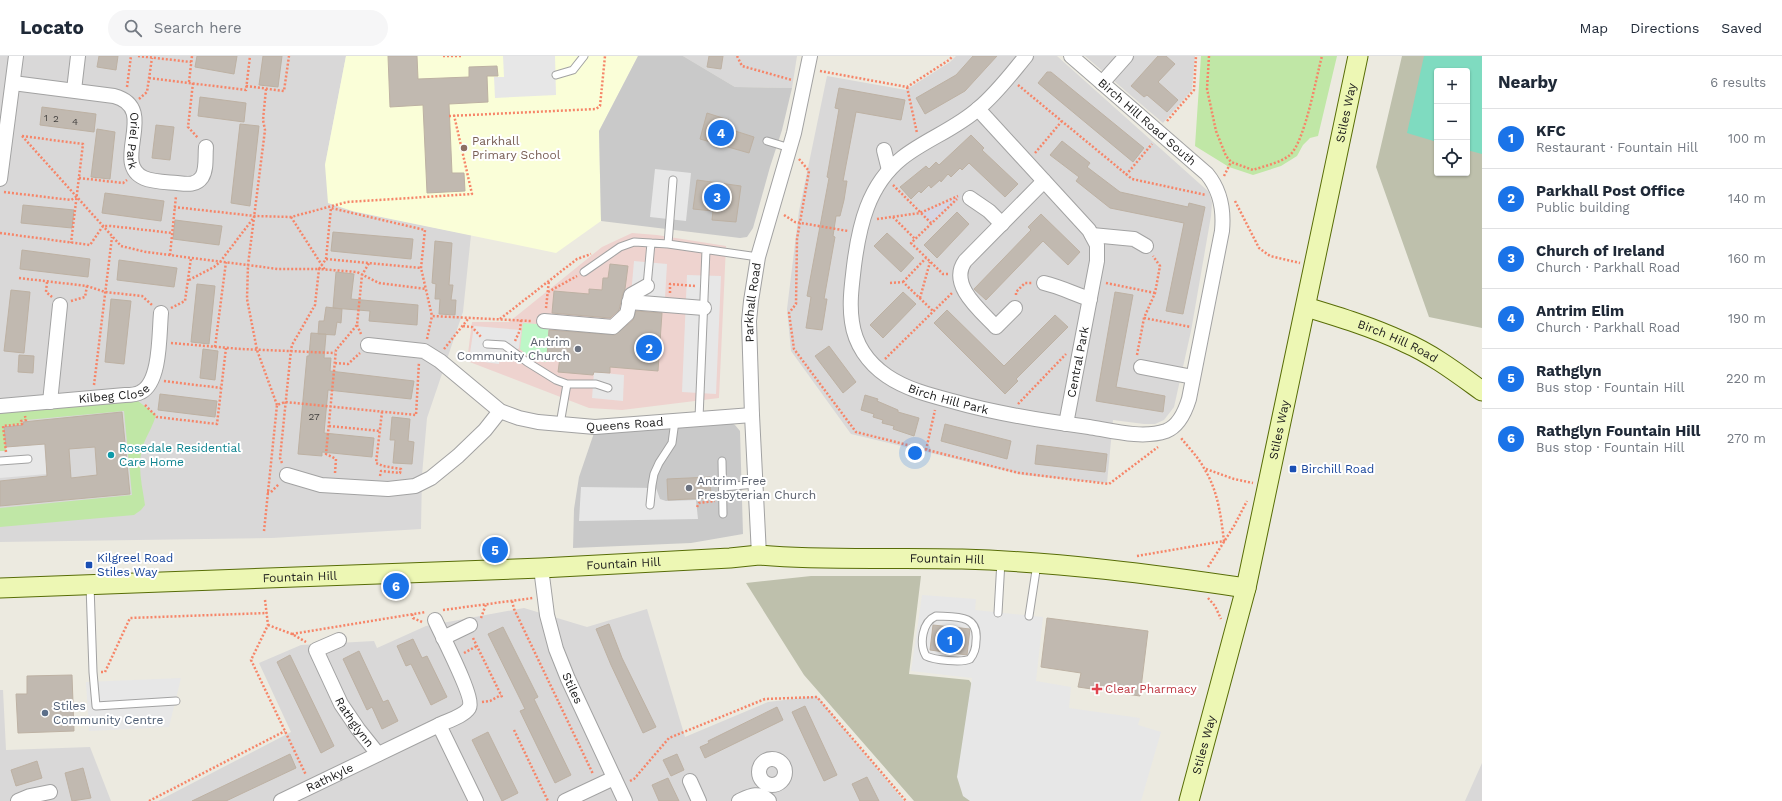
<!DOCTYPE html>
<html lang="en">
<head>
<meta charset="utf-8">
<style>
	:root { --surface:#fff; --page:#f6f6f7; --text:#1f2937; --muted:#747a83; --line:#e0e1e3; --accent:#1a73e8 }
	body { margin:0; font-family:"Work Sans",sans-serif; background:var(--page); color:var(--text) }
	.controls { position:absolute; right:12px; top:12px; display:grid; overflow:hidden; border-radius:4px; box-shadow:0 1px 3px #0004 }
	.controls button { width:36px; height:36px; display:grid; place-items:center; padding:0; border:0; border-bottom:1px solid var(--line); background:var(--surface); color:var(--text); font:20px sans-serif }
	.you { position:absolute; left:915px; top:397px; width:14px; height:14px; margin:-10px; border:3px solid #fff; border-radius:50%; background:#1a73e8; box-shadow:0 0 0 6px #1a73e833 }
	.badge { display:grid; place-items:center; width:26px; height:26px; border-radius:50%; background:var(--accent); color:#fff; font-size:13px; font-weight:700 }
	.pin { position:absolute; translate:-50% -50%; border:2px solid #fff; box-shadow:0 1px 4px #0006 }
	.list { margin:0; padding:0; list-style:none }
	h2 { display:flex; justify-content:space-between; align-items:center; height:52px; margin:0; padding:0 16px; font-size:17px }
	h2 small { font-size:13px; font-weight:400; color:var(--muted) }
	.list li { display:grid; grid-template-columns:26px 1fr auto; gap:12px; align-items:center; box-sizing:border-box; height:60px; padding:0 16px; border-top:1px solid var(--line) }
	.list b { display:block; font-size:15px; white-space:nowrap }
	.list p { margin:0; font-size:13px; white-space:nowrap; color:var(--muted) }
	.list em { font-size:13px; font-style:normal; color:var(--muted) }
	.icon { flex:none; width:22px; height:22px; fill:none; stroke:currentColor; stroke-width:2; stroke-linecap:round; stroke-linejoin:round }
	.map { position:relative; flex:none; width:1482px; height:745px; overflow:hidden }
	header { display:flex; align-items:center; gap:24px; box-sizing:border-box; height:56px; padding:0 20px; background:var(--surface); border-bottom:1px solid var(--line) }
	header strong { font-size:19px }
	nav { display:flex; gap:22px; margin-inline-start:auto; font-size:14px }
	.search { width:280px; height:36px; background:var(--page); display:flex; align-items:center; gap:10px; box-sizing:border-box; padding:0 14px; border-radius:22px; color:var(--muted); font-size:15px }
	main { display:flex }
	aside { flex:1; background:var(--surface) }
	.map>svg:first-child { display:block }
</style>
</head>
<body>
<header>
<strong>Locato</strong>
<div class="search"><svg class="icon" aria-label="search" viewBox="0 0 24 24"><circle cx="10" cy="10" r="6"/><path d="M15 15l6 6"/></svg>Search here</div>
<nav><a>Map</a><a>Directions</a><a>Saved</a></nav>
</header>
<main>
<div class="map">
<svg width="1482" height="745" viewBox="0 0 1482 745">
	<rect width="100%" height="100%" fill="#eceae0"/>
	<path fill="#d9d8d8" d="M0 0H346L325 109 352 155 471 179 463 256 427 362 422 419 421 473 272 482 0 486Z
		M683 0H797L792 32 735 31Z
		M956 0H1057L1209 136 1212 147 1211 160 1191 275 1174 351 1164 364 1155 368H1144L1113 364 1107 427 1023 419 851 378 791 295 787 253 799 155 827 20 906 34 950 6Z
		M1085 0H1195L1192 34 1163 67Z
		M524 552 587 571 647 553 685 681 768 646 817 640 904 745H158L291 676 259 607 301 589 374 585 377 592 426 570Z
		M0 634H3L6 694 90 691 111 745H0Z
		M1482 707V745H1465Z"/>
	<path fill="#eed3cf" d="M632 177 657 179 726 190 719 342 622 354 589 352 467 305 472 266H509L602 191Z"/>
	<path fill="#fafed8" d="M346 0H638L599 75 601 165 556 197 352 155 328 147 325 109Z"/>
	<path fill="#c9c9c9" d="M638 0H683L735 31 792 32 782 74 770 111 753 172 747 181 740 182 601 165 599 75Z
		M729 366 735 369 740 375 743 478 691 487 573 492 574 453 579 421 594 377Z"/>
	<path fill="#bec0ac" fill-rule="evenodd" d="M1402 0H1482V272L1429 261 1376 111ZM1437 15H1467V117H1437Z
		M811 520H921L909 618 969 624 1055 745H914L804 619 746 527Z"/>
	<path fill="#c0e7a6" d="M1201 0H1337L1318 80 1310 82 1303 89 1297 100 1281 110 1253 119 1229 111 1195 90Z
		M138 345 156 359C153 370 148 377 144 387 136 407 142 428 145 449L141 454 134 459 0 471V452L132 439 124 355 26 364 21 365 22 368 4 370 6 395H0V355Z"/>
	<path fill="#bdf7c7" d="M523 267 549 269 546 306 532 303 520 293Z"/>
	<path fill="#7fdbc0" d="M1424 0H1482V98L1467 94V15H1437V86L1407 77Z"/>
	<path fill="#e7e7e7" fill-rule="evenodd" d="M503 0H555L556 39 495 42 494 21H504Z
		M655 113 691 117 686 165 650 161Z
		M634 205 667 208 665 242 631 239Z
		M687 219 721 220 716 338 682 336Z
		M474 270 521 274 519 292 511 299 500 297 499 308 469 304Z
		M594 316 624 319 623 345 592 342Z
		M44 388 47 418 0 422V395H7L6 391Z
		M581 431 656 432 660 443 666 445 696 444 698 463 579 465Z
		M922 539 976 543 975 554 1043 561 1036 625 1071 631 1069 652 1140 662 1138 669 1161 676 1141 745H970L963 740 957 721 972 622 911 615ZM933 569 970 573 966 599 930 594Z
		M181 622 169 671 89 675 86 626Z"/>
	<path fill="#d6d5e2" d="M962 139 931 167 920 157Z"/>
	<path fill="#c1b9b0" stroke="#bdb1a3" fill-rule="evenodd" d="M99 0H118L116 14 97 11Z
		M197 0H237L234 18 195 11Z
		M263 0H282L278 31 259 29Z
		M388 0H417L418 23 469 21V11L497 10 498 20H487L488 46 449 48 452 117H464L465 135 427 137 423 49 390 51Z
		M709 0H723L721 13 707 11Z
		M973 0H997L965 35 925 58 916 42 956 19Z
		M1158 0H1166L1175 8 1158 26 1178 44 1167 56 1147 39 1144 41 1131 30Z
		M1047 16H1051L1144 92 1133 106 1038 27Z
		M839 32 905 44 901 64 856 56 843 125H847L844 144 840 160H836L833 180 835 181 824 243H827L822 274 806 272 811 241 807 240 829 122 827 121 839 53 835 52Z
		M200 41 246 47 244 66 198 60Z
		M42 51 96 58 94 76 40 69Z
		M707 57 729 64 726 72 754 81 749 97 700 83Z
		M240 68 259 70 250 150 231 147Z
		M156 69 174 71 170 104 152 102Z
		M97 73 115 76 110 123 91 121Z
		M971 79 984 92 982 94 1018 128 1005 141 969 107 962 114 960 112 951 121 948 118 941 126 940 124 931 132 929 129 921 137 919 135 911 143 900 131 926 110 929 113 936 106 939 109Z
		M1062 85 1090 107 1087 111 1120 136 1188 151 1189 147 1205 151 1183 258 1166 255 1184 167 1110 152 1076 125 1079 121 1050 99Z
		M697 124 741 130 736 166 712 164 713 155 693 153Z
		M105 137 164 145 161 165 102 157Z
		M23 149 74 154 72 172 21 167Z
		M957 156 969 168 937 202 924 189Z
		M1041 158 1080 196 1068 209 1043 185 986 244 974 233 1031 174 1028 171Z
		M175 164 222 170 219 189 173 183Z
		M333 176 413 183 411 203 331 195Z
		M887 177 914 202 901 216 874 190Z
		M435 185 452 187 449 229H453L451 244H456L455 259 439 258 440 243H435L436 228 432 227Z
		M22 194 90 203 88 221 20 213Z
		M119 204 177 212 174 231 117 224Z
		M610 208 628 210 625 233 623 237 619 254 610 262 552 257 554 235 589 238V233L602 234 603 222H608Z
		M336 216 354 218 351 243 418 249 417 269 369 265 370 255 333 252Z
		M197 228 215 230 209 288 191 286Z
		M11 234 30 236 24 297 4 295Z
		M903 236 916 248 883 282 870 269Z
		M1115 236 1133 239 1116 331 1165 340 1163 356 1096 345Z
		M111 243 131 245 124 308 105 306Z
		M326 251 342 253 341 267 337 266 335 279 318 278 319 265H324Z
		M947 254 1004 310 1055 259 1068 271 1016 323 1018 325 1005 338 934 267Z
		M636 255 662 257 658 315 610 311V317L594 316 593 319 558 316 560 301 547 300 549 274 615 279 633 264Z
		M311 277 326 278 324 302H331L330 315 414 325 411 343 328 334 324 377 374 382 372 401 322 396V400L298 398 307 300H309Z
		M829 290 856 326 843 337 815 300Z
		M203 293 218 295 215 324 200 322Z
		M19 299 34 300 33 317 18 316Z
		M160 338 217 345 215 361 158 354Z
		M865 339 878 343 877 345 898 354V356L919 362 914 380 893 373 894 370 882 367 883 364 873 361 874 358 861 354Z
		M122 356 130 438 0 450V425L47 420 45 388 6 391 4 371 23 369V366ZM95 391 97 419 71 422 69 393Z
		M392 361 410 363 408 385 414 386 412 408 393 407 395 384H390Z
		M945 368 1011 385 1007 403 941 385Z
		M1037 389 1107 398 1105 416 1035 408Z
		M710 421 711 442 668 444 667 423Z
		M1047 562 1148 575 1140 640 1078 631 1081 617 1041 611Z
		M609 568 622 602 656 671 643 677 611 609 596 573Z
		M933 569 970 573 967 599 930 594Z
		M503 571 538 641 534 643 571 719 555 727 520 655 525 653 488 578Z
		M413 583 422 602 427 600 447 641 431 649 411 608 406 610 397 590Z
		M359 595 383 646 388 644 398 665 382 673 372 651 367 654 343 603Z
		M290 599 334 690 321 697 277 606Z
		M72 619 74 675 18 677 16 638H27V620Z
		M805 650 837 719 824 725 792 656Z
		M777 651 783 664 705 702 700 691 709 687 708 685Z
		M488 676 518 737 502 745 472 684Z
		M290 698 296 712 262 728 226 745H192Z
		M677 698 684 714 671 720 663 704Z
		M37 705 42 722 16 730 11 714Z
		M83 712 91 742 72 745 65 717Z
		M867 721 879 745H860L852 728Z
		M668 722 679 745H659L652 729Z"/>
	<g fill="none" stroke-linecap="round" stroke-linejoin="round">
		<defs>
			<path id="lane" d="M556 19 573 14 584 0
				M767 85 790 92
				M668 188 673 124
				M584 216 620 191 634 186 668 188 758 201
				M647 230 651 187
				M487 288 504 289 527 306 556 324 567 328H596L608 332
				M699 362 706 194
				M560 368 567 328
				M0 405 28 403
				M722 405 723 458
				M723 431 755 428
				M650 449 652 429 654 418 659 407 672 387 675 365
				M90 529 93 616 96 650 176 645
				M998 557 1001 505
				M936 560C956 561 979 558 976 585 976 592 975 597 970 603 962 607 934 604 926 600 919 588 922 566 936 560Z
				M1029 560 1037 508"/>
			<g id="street">
				<path id="s1" d="M1026 0C1011 18 997 37 979 52 956 73 926 83 902 102 868 129 859 170 854 210 852 228 849 247 852 266 855 288 868 307 887 320 906 333 929 339 952 345 997 358 1043 365 1089 371 1113 375 1143 383 1166 375 1179 370 1185 356 1189 343L1222 175C1224 154 1221 135 1207 118L1071 0"/>
				<path id="s2" d="M13 27 114 40C160 52 110 107 144 122 153 126 167 126 177 127 186 128 196 130 202 121 207 113 205 100 206 91"/>
				<path d="M1102 27 1126 0"/>
				<path d="M74 34 78 0"/>
				<path d="M978 53 1089 174 1097 189V205L1066 368"/>
				<path d="M884 94 889 114"/>
				<path d="M0 123 16 0"/>
				<path d="M970 142 989 155 1002 168"/>
				<path d="M1092 179 1134 183 1146 190"/>
				<path d="M1044 227C1061 231 1074 238 1090 243"/>
				<path d="M629 246 704 252"/>
				<path d="M1015 252 996 271C981 255 948 229 965 205L1044 125"/>
				<path d="M544 265 613 271 627 258 631 239 647 230"/>
				<path id="s3" d="M368 289 424 295 440 305 500 355 519 362 538 366 595 371 752 359"/>
				<path d="M1141 311 1193 321"/>
				<path d="M50 346 60 249"/>
				<path id="s4" d="M0 350 125 339C130 339 136 339 141 336 161 326 159 277 161 257"/>
				<path d="M287 419 321 429 388 433 415 430 431 422 458 400 485 374 500 355"/>
				<path id="s5" d="M759 499 752 359 749 265 751 245 758 201 794 77 810 0"/>
				<path id="s6" d="M541 512 547 559 556 593 568 623 625 745"/>
				<path d="M435 564C441 578 475 642 469 652 464 660 447 665 439 669"/>
				<path d="M443 582 470 569"/>
				<path id="s7" d="M339 584 316 594 341 648 358 673 378 698"/>
				<circle cx="772" cy="716" r="13"/>
				<path d="M690 725 699 745"/>
				<path d="M18 745 30 740 50 736"/>
				<path id="s8" d="M281 745 439 669 476 745"/>
				<path d="M565 745 614 722"/>
				<path d="M739 745C750 740 759 735 769 745"/>
			</g>
			<g id="secondary">
				<path id="s9" d="M1306 251C1339 261 1372 271 1404 286 1432 298 1457 317 1482 335"/>
				<path id="s10" d="M0 532 541 512 730 502 759 499C826 505 895 501 962 503 1058 506 1152 518 1246 532"/>
				<path id="s11" d="M1189 745 1246 532 1358 0"/>
			</g>
		</defs>
		<use href="#lane" stroke="#a2a2a2" stroke-width="9"/>
		<use href="#street" stroke="#a2a2a2" stroke-width="16"/>
		<use href="#secondary" stroke="#586d07" stroke-width="21"/>
		<path stroke="#f68568" stroke-width="2.5" stroke-dasharray="2 2" stroke-linecap="butt" d="M138 0 191 6
			M443 0H462
			M737 0 742 10 792 24
			M1209 0 1207 33 1216 75 1226 100 1231 106 1253 114C1264 110 1280 107 1290 99 1305 85 1316 22 1322 0
			M820 15 907 31 949 4 953 0
			M149 22 246 34 250 0
			M189 26 192 0
			M193 27 188 71 198 82
			M1018 29 1132 123 1206 139
			M246 30 284 35 289 0
			M127 31 131 0
			M907 31 917 77
			M266 33 263 64 265 74 248 209 247 243 257 294 277 349
			M139 43 147 36 152 2
			M449 60 596 53 600 50 605 0
			M1167 65 1194 34 1196 0
			M22 80 121 190 146 196 278 213H319L326 203 421 212
			M22 80 83 88 71 187
			M1035 97 1062 65
			M799 103 809 115 797 183 796 248 789 257 794 293 856 376 1019 417 1109 428 1158 391
			M1126 119 1152 88
			M1224 120 1231 106
			M79 122 123 127 127 124
			M893 129 931 167
			M4 136 71 144 76 141
			M1235 145 1259 192 1270 200 1300 207
			M174 151 255 160 291 161 347 146 472 138 454 59
			M784 159 795 166 848 175
			M291 161 325 214
			M893 161 915 183
			M877 163 920 157 958 140
			M0 177 90 189 103 170H111L172 177
			M170 199 176 140
			M326 203 331 152 425 174 421 212 432 260 531 265
			M948 218H943L911 187 957 143
			M19 222 87 230 105 236 142 240 152 249
			M189 224 214 211 220 206 255 160
			M47 226 46 236 52 241
			M903 226 926 202
			M890 227 903 226 933 255
			M1106 227 1155 237
			M548 236 577 220
			M670 237V228L695 230
			M1016 239V236L1025 227H1032
			M920 242 930 206
			M71 245 85 241 87 230
			M171 252 185 245 191 202
			M546 252 549 224
			M1144 262 1191 271
			M500 263 577 203 591 198
			M357 269 361 278
			M463 270 472 271 482 282
			M427 283 432 260
			M515 285 520 274 521 264
			M171 287 241 293 335 297
			M215 291 226 206
			M444 293 468 263
			M1137 299 1144 262 1155 237 1160 210 1153 200
			M885 303 953 236
			M335 307 348 308 360 297
			M164 325 221 332
			M94 329 112 181
			M1018 348 1066 298
			M145 349 157 361 217 368 226 292
			M329 370 380 375
			M926 394 935 354
			M6 396 3 370 22 368 21 365 26 364 25 360
			M282 407 280 402 291 294 292 289 315 249 319 213 357 216 379 227 426 233
			M1206 413 1234 423 1253 427
			M335 417 336 403 326 398 336 294 357 269 362 219 369 207
			M380 420 381 415 400 417 401 413 383 410 376 407 382 356
			M267 436H271L279 428
			M697 451 699 447 715 445
			M264 475 277 349 285 346 416 359 419 306
			M1137 500 1224 485C1221 461 1218 435 1205 414 1199 402 1189 392 1181 382
			M1208 511 1234 470 1247 445
			M1208 542 1215 550 1221 563
			M265 544 268 569 251 604 306 719
			M512 545 514 553 593 718
			M443 554 533 542
			M412 558 413 562 422 566
			M481 562 486 548
			M268 569 292 578 306 586
			M292 578 426 556
			M473 582 503 643
			M464 597 477 590
			M101 616H105L130 562 267 557
			M482 646 490 645 501 639
			M514 674 548 745
			M630 725 634 723 669 682 765 643 817 641 906 745
			M149 745 285 675"/>
		<use href="#lane" stroke="#fff" stroke-width="7"/>
		<use href="#street" stroke="#fff" stroke-width="14"/>
		<use href="#secondary" stroke="#edf7b4" stroke-width="19"/>
	</g>
	<circle fill="#8d6e63" stroke="#fff" stroke-width="1.5" cx="464" cy="92" r="4"/>
	<g fill="#6b7280" stroke="#fff" stroke-width="1.5">
		<circle cx="578" cy="293" r="4"/>
		<circle cx="689" cy="432" r="4"/>
	</g>
	<circle fill="#0f9aa8" stroke="#fff" stroke-width="1.5" cx="111" cy="399" r="4"/>
	<g fill="#1a4fb4" stroke="#fff" stroke-width="1.5">
		<rect x="1289" y="409" width="8" height="8" rx="2"/>
		<rect x="85" y="505" width="8" height="8" rx="2"/>
	</g>
	<path fill="#e0444e" stroke="#fff" stroke-width="1.5" d="M1095 627h4v4h4v4h-4v4h-4v-4h-4v-4h4z"/>
	<circle fill="#5c6f8a" stroke="#fff" stroke-width="1.5" cx="45" cy="657" r="4"/>
	<g text-anchor="middle" dominant-baseline="central" stroke-width="4" stroke-linejoin="round" paint-order="stroke">
		<g font-size="10" fill="#444240">
			<text x="46" y="61">1</text>
			<text x="56" y="62">2</text>
			<text x="75" y="65">4</text>
			<text x="314" y="360">27</text>
		</g>
		<g font-size="12" fill="#1b1b1b" stroke="#fff">
			<text stroke="none"><textPath href="#s11" startOffset="706">Stiles Way</textPath></text>
			<text transform="translate(1147 66) rotate(41)">Birch Hill Road South</text>
			<text stroke="none"><textPath href="#s2" startOffset="157">Oriel Park</textPath></text>
			<text stroke="none"><textPath href="#s5" startOffset="253">Parkhall Road</textPath></text>
			<text stroke="none"><textPath href="#s9" startOffset="98">Birch Hill Road</textPath></text>
			<text transform="translate(1078 306) rotate(-79)">Central Park</text>
			<text stroke="none"><textPath href="#s4" startOffset="115">Kilbeg Close</textPath></text>
			<text stroke="none"><textPath href="#s1" startOffset="472">Birch Hill Park</textPath></text>
			<text stroke="none"><textPath href="#s3" startOffset="280">Queens Road</textPath></text>
			<text stroke="none"><textPath href="#s11" startOffset="382">Stiles Way</textPath></text>
			<text stroke="none"><textPath href="#s10" startOffset="948">Fountain Hill</textPath></text>
			<text stroke="none"><textPath href="#s10" startOffset="624">Fountain Hill</textPath></text>
			<text stroke="none"><textPath href="#s10" startOffset="300">Fountain Hill</textPath></text>
			<text stroke="none"><textPath href="#s6" startOffset="125">Stiles</textPath></text>
			<text stroke="none"><textPath href="#s7" startOffset="107">Rathglynn</textPath></text>
			<text stroke="none"><textPath href="#s11" startOffset="58">Stiles Way</textPath></text>
			<text stroke="none"><textPath href="#s8" startOffset="54">Rathkyle</textPath></text>
		</g>
		<g font-size="12" fill="#785e54" stroke="#fff" text-anchor="start">
			<text x="472" y="85">Parkhall<tspan x="472" dy="14">Primary School</tspan></text>
		</g>
		<g font-size="12" fill="#5b616d" stroke="#fff" text-anchor="end">
			<text x="570" y="286">Antrim<tspan x="570" dy="14">Community Church</tspan></text>
			<text x="697" y="425" text-anchor="start">Antrim Free<tspan x="697" dy="14">Presbyterian Church</tspan></text>
		</g>
		<g font-size="12" fill="#0d838f" stroke="#fff" text-anchor="start">
			<text x="119" y="392">Rosedale Residential<tspan x="119" dy="14">Care Home</tspan></text>
		</g>
		<g font-size="12" fill="#164399" stroke="#fff" text-anchor="start">
			<text x="1301" y="413">Birchill Road</text>
			<text x="97" y="502">Kilgreel Road<tspan x="97" dy="14">Stiles Way</tspan></text>
		</g>
		<g font-size="12" fill="#be3a42" stroke="#fff" text-anchor="start">
			<text x="1105" y="633">Clear Pharmacy</text>
		</g>
		<g font-size="12" fill="#4e5e75" stroke="#fff" text-anchor="start">
			<text x="53" y="650">Stiles<tspan x="53" dy="14">Community Centre</tspan></text>
		</g>
	</g>
</svg>
<div class="controls">
<button>+</button>
<button>−</button>
<button><svg class="icon" aria-label="locate" viewBox="0 0 24 24"><circle cx="12" cy="12" r="6"/><path d="M12 2v4M12 18v4M2 12h4M18 12h4"/></svg></button>
</div>
<div class="you"></div>
<div class="pin badge" style="left:950px;top:584px">1</div>
<div class="pin badge" style="left:649px;top:292px">2</div>
<div class="pin badge" style="left:717px;top:141px">3</div>
<div class="pin badge" style="left:721px;top:77px">4</div>
<div class="pin badge" style="left:495px;top:494px">5</div>
<div class="pin badge" style="left:396px;top:530px">6</div>
</div>
<aside>
<h2>Nearby<small>6 results</small></h2>
<ul class="list">
<li><span class="badge">1</span><div><b>KFC</b><p>Restaurant · Fountain Hill</p></div><em>100 m</em></li>
<li><span class="badge">2</span><div><b>Parkhall Post Office</b><p>Public building</p></div><em>140 m</em></li>
<li><span class="badge">3</span><div><b>Church of Ireland</b><p>Church · Parkhall Road</p></div><em>160 m</em></li>
<li><span class="badge">4</span><div><b>Antrim Elim</b><p>Church · Parkhall Road</p></div><em>190 m</em></li>
<li><span class="badge">5</span><div><b>Rathglyn</b><p>Bus stop · Fountain Hill</p></div><em>220 m</em></li>
<li><span class="badge">6</span><div><b>Rathglyn Fountain Hill</b><p>Bus stop · Fountain Hill</p></div><em>270 m</em></li>
</ul>
</aside>
</main>
</body>
</html>
